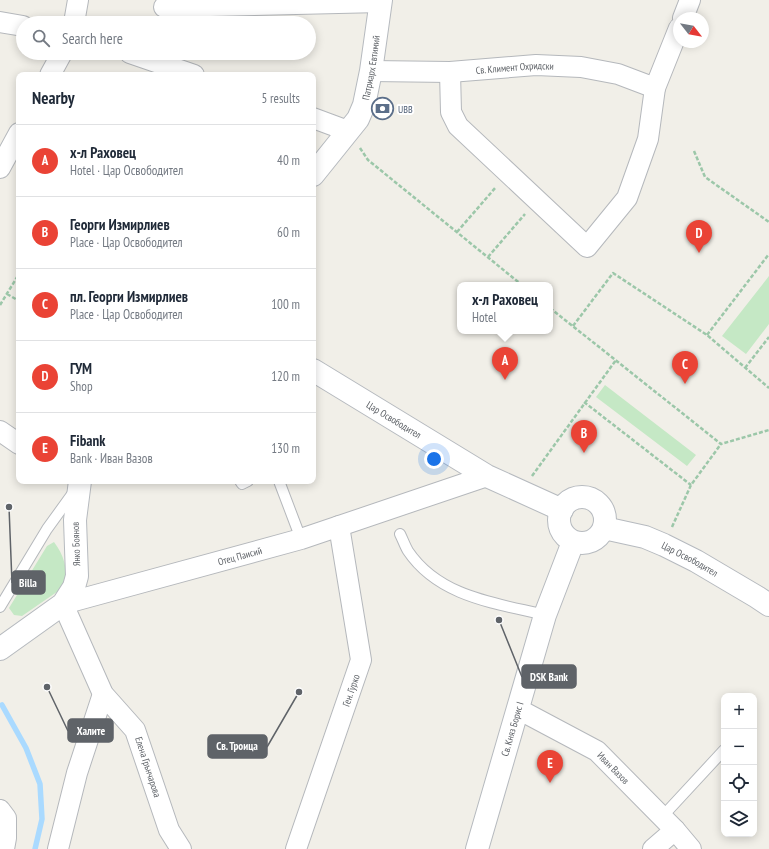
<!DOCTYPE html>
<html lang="en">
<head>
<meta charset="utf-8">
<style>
	:root { --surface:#fff; --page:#f6f6f7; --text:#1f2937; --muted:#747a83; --line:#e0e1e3; --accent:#ea4335 }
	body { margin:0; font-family:"PT Sans Narrow",sans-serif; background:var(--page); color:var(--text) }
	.controls { position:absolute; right:12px; bottom:12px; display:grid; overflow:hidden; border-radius:8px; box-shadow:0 2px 10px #0003 }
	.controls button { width:36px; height:36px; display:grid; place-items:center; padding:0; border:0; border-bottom:1px solid var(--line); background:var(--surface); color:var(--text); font:20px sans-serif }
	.compass { position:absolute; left:673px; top:12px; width:36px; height:36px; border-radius:50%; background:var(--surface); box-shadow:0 2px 10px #0003; rotate:121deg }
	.you { position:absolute; left:434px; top:459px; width:14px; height:14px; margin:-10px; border:3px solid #fff; border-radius:50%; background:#1a73e8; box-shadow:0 0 0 6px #1a73e833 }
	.badge { display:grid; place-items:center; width:26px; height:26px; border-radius:50%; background:var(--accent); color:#fff; font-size:13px; font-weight:700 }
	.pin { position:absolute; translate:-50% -33px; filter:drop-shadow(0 1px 2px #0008) }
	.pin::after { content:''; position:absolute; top:21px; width:14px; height:12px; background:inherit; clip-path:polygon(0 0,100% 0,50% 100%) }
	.popup { position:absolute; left:457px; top:282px; width:96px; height:52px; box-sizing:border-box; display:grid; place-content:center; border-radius:8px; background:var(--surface); filter:drop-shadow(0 1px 3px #0005); font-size:13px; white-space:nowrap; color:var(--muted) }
	.popup b { font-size:15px; color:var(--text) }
	.popup::after { content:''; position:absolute; left:50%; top:100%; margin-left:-8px; border:8px solid transparent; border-top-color:var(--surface) }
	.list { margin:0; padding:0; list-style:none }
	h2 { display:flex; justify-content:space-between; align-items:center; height:52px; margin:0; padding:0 16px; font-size:17px }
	h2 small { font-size:13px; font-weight:400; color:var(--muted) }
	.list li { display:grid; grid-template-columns:26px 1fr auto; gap:12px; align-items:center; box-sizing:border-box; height:72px; padding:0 16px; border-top:1px solid var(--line) }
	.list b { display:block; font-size:15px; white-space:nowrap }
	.list p { margin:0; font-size:13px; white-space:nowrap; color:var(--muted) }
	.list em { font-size:13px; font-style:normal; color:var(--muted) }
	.icon { flex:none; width:22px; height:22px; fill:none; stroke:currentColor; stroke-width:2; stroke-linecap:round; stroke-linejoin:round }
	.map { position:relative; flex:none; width:769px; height:849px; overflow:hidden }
	.search { position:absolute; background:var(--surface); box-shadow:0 2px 10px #0003; left:16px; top:16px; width:300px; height:44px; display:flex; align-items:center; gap:10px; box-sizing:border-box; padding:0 14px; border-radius:22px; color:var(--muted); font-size:15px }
	.panel { position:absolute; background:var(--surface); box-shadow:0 2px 10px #0003; left:16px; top:72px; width:300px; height:412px; border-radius:8px }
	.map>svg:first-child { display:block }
</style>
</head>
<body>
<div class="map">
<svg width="769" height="849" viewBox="0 0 769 849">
	<rect width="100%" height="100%" fill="#f1efe8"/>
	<path fill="#c5e8c5" d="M769 276V324L746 354 722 336Z
		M605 385 696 455 687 466 596 397Z
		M54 542C64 555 67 568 67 585L22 616 14 615 9 608 47 546Z"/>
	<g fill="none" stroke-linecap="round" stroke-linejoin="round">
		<path stroke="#aadaff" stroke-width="5.5" d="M2 705 26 748 40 784 42 819 35 849"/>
		<defs>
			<path id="lane" d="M240 481 242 484 248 481
				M279 481 301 539
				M400 534C403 540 405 546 408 551 439 597 495 603 545 615
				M0 607 47 529 73 493
				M662 817 724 750"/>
			<g id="street">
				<path d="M164 7 381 2"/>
				<path d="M683 18 690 0"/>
				<path d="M0 22 23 26"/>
				<path d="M74 23 78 0"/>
				<path d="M130 53 194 75"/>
				<path id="s1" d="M371 71 450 72 536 65 581 67 618 74 655 88"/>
				<path d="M450 72 451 112 458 126 587 247 627 198 648 139 655 88 679 28"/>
				<path d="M50 75 62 53"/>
				<path d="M313 118 348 131"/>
				<path d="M0 168 19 133"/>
				<path d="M0 431 19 444"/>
				<path id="s2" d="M518 709 597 751 675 830 691 849"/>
				<path d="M0 810 6 818V838L4 849"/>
				<path d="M58 849 77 773 103 694"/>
				<path id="s3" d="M181 849 169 830 135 730 103 694 63 604 301 539 487 476"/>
				<path id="s4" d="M296 849 361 660 339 526"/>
				<path d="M653 849 675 830"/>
			</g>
			<g id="secondary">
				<path id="s5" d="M313 175 358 119 364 105 371 71 381 0"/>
				<path id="s6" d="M313 370 487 476 562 510"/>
				<circle cx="582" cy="520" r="23"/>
				<path id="s7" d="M604 528 645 537 664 545 696 561 757 597 769 605"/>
				<path d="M0 649 63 604 74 587 77 576 75 520 80 481"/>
				<path id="s8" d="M477 849 545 615 573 542"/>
			</g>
		</defs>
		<use href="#lane" stroke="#b5b8bc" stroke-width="12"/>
		<use href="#street" stroke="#b5b8bc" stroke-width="22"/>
		<use href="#secondary" stroke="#b6babf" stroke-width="24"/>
		<path stroke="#9cc7a9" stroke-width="2.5" stroke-dasharray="4 2" stroke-linecap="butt" d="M360 148 368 160 522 285
			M694 151 705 177 769 222
			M457 232 496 187
			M488 257 525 214
			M7 294 19 301
			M0 305 19 274
			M550 308 721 444 769 430
			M573 326 613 273 707 335 769 388
			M707 335 769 254
			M745 368 769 337
			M584 402 691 485
			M532 476 616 360
			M672 527 691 485 721 444"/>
		<use href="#lane" stroke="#fff" stroke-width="10"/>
		<use href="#street" stroke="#fff" stroke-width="20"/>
		<use href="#secondary" stroke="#fff" stroke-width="22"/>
	</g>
	<defs>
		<symbol id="bank-ring" viewBox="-11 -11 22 22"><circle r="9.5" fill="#fff" stroke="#5c6f8a" stroke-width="1.5"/><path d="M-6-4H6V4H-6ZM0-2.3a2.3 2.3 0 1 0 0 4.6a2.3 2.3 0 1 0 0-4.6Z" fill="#5c6f8a"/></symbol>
	</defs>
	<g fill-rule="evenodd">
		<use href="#bank-ring" x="370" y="96" width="25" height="25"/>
	</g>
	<g text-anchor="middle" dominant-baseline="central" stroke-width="4" stroke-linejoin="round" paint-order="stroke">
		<g font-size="10" fill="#5f6368" stroke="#fff">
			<text stroke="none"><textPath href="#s5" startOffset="125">Патриарх Евтимий</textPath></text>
			<text stroke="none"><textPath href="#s1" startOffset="144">Св. Климент Охридски</textPath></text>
			<text stroke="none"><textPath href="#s6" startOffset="95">Цар Освободител</textPath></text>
			<text transform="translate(76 544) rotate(-92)">Янко Боянов</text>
			<text stroke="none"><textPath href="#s3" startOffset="458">Отец Паисий</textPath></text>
			<text stroke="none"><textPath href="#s7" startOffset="92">Цар Освободител</textPath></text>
			<text stroke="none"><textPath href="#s4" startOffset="168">Ген. Гурко</textPath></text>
			<text stroke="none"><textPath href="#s8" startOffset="125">Св. Княз Борис I</textPath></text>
			<text transform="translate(148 767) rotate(72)">Елена Грънчарова</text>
			<text stroke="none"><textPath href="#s2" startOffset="113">Иван Вазов</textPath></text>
		</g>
		<g font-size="10" fill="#4e5e75" stroke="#fff" text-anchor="start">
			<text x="398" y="109">UBB</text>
		</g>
	</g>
	<path fill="none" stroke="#5f6368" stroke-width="1.5" d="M9 507L12 583M499 620L522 677M47 687L68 731M299 692L267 747"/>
	<g fill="#5f6368" stroke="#fff" stroke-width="1.5">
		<circle cx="9" cy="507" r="4"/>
		<circle cx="499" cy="620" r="4"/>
		<circle cx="47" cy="687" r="4"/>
		<circle cx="299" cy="692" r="4"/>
	</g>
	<g fill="#5f6368" stroke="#5f6368" stroke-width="1.5">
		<rect x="12" y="571" width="33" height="23" rx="4"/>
		<rect x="522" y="665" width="54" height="23" rx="4"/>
		<rect x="68" y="719" width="45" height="23" rx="4"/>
		<rect x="208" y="735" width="59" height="23" rx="4"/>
	</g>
	<g font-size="11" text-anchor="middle" font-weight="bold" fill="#fff">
		<text x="28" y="587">Billa</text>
		<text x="549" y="681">DSK Bank</text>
		<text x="91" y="735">Халите</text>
		<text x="237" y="750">Св. Троица</text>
	</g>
</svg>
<div class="controls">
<button>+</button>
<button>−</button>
<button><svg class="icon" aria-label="locate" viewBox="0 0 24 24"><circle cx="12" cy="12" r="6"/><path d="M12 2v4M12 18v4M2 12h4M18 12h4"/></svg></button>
<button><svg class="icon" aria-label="layers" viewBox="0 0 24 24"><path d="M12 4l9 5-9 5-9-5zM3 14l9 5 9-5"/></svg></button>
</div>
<svg class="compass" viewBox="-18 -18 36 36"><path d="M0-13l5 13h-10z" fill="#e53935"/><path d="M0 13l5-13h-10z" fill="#747a83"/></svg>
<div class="you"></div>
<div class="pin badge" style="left:505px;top:380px">A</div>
<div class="popup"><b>х-л Раховец</b>Hotel</div>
<div class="pin badge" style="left:584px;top:453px">B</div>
<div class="pin badge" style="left:685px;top:384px">C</div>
<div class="pin badge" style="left:699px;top:253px">D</div>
<div class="pin badge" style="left:550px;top:783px">E</div>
<div class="search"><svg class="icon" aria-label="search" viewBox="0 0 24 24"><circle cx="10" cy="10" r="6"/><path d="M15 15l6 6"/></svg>Search here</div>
<section class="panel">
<h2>Nearby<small>5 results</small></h2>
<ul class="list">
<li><span class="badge">A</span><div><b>х-л Раховец</b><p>Hotel · Цар Освободител</p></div><em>40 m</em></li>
<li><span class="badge">B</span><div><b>Георги Измирлиев</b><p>Place · Цар Освободител</p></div><em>60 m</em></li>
<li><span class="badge">C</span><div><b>пл. Георги Измирлиев</b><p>Place · Цар Освободител</p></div><em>100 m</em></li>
<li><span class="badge">D</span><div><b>ГУМ</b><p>Shop</p></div><em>120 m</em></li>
<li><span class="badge">E</span><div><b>Fibank</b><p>Bank · Иван Вазов</p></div><em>130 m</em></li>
</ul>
</section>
</div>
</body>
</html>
